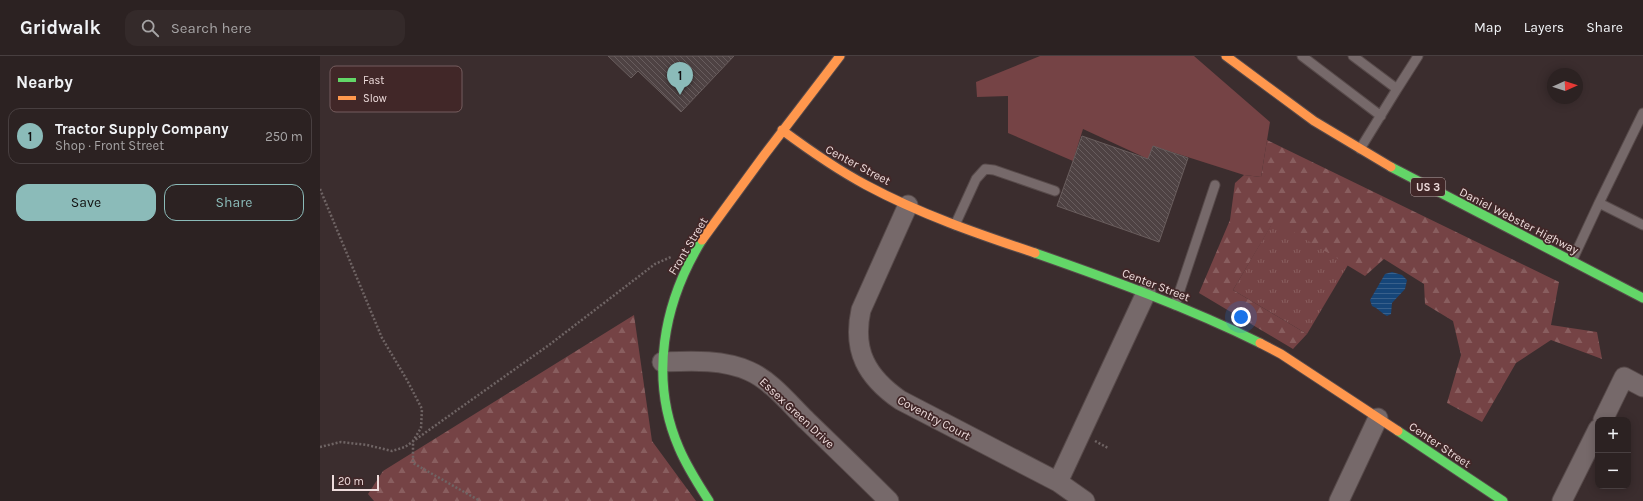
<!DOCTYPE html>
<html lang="en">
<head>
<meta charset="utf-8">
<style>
	:root { --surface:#2c2222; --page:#342a2a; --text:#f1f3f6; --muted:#a6a4a5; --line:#483f40; --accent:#8bbbb9 }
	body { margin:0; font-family:Karla,sans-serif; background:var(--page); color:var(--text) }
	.controls { position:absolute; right:12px; bottom:12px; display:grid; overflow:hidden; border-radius:8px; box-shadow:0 2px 10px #0003 }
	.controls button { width:36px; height:36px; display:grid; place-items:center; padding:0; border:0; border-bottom:1px solid var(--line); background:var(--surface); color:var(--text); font:20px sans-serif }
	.compass { position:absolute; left:1227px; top:12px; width:36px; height:36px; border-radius:50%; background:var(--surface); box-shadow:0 2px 10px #0003; rotate:87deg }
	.scale { position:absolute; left:12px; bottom:10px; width:47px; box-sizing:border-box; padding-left:4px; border:2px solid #eedcdc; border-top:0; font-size:11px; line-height:14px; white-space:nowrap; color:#eedcdc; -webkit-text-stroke:3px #412728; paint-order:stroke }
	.you { position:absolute; left:921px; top:261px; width:14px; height:14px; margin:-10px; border:3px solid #fff; border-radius:50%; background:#1a73e8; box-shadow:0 0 0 6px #1a73e833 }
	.badge { display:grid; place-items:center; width:26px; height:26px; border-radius:50%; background:var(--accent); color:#111; font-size:13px; font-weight:700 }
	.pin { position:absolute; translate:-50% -33px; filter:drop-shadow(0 1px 2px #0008) }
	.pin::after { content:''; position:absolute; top:21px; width:14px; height:12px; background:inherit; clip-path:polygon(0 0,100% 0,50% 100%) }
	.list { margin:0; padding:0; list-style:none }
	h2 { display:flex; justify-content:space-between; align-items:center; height:52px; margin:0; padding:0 16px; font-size:17px }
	h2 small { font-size:13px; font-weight:400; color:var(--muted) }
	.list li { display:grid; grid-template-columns:26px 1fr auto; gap:12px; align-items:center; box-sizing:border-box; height:56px; margin:0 8px 8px; padding:0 8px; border:1px solid var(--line); border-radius:12px }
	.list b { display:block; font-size:15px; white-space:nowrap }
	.list p { margin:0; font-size:13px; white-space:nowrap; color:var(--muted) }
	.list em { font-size:13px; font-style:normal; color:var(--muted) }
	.actions { display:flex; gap:8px; padding:12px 16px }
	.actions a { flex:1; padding:9px 0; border:1px solid var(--accent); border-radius:12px; text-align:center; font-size:14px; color:var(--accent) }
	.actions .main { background:var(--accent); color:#111 }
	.icon { flex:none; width:22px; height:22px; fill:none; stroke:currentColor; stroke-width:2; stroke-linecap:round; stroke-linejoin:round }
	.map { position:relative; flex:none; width:1323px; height:445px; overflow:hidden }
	header { display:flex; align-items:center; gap:24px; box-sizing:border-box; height:56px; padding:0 20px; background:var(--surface); border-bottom:1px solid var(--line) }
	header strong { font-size:19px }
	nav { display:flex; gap:22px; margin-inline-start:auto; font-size:14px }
	.search { width:280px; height:36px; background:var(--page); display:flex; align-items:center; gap:10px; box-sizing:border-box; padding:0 14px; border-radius:12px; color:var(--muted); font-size:15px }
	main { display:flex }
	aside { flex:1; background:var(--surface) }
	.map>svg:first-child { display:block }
</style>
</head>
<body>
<header>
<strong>Gridwalk</strong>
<div class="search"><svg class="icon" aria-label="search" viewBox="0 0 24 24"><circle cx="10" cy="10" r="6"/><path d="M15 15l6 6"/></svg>Search here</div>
<nav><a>Map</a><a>Layers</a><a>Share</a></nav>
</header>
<main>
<aside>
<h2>Nearby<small></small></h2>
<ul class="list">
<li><span class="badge">1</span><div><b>Tractor Supply Company</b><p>Shop · Front Street</p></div><em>250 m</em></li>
</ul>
<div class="actions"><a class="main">Save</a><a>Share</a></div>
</aside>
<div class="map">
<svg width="1323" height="445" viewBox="0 0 1323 445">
	<defs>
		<pattern id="forest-firs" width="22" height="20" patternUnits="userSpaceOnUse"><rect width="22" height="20" fill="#754345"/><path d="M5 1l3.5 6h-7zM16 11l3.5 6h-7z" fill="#895e5f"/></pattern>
		<pattern id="park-tufts" width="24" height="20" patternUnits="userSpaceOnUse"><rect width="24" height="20" fill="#754345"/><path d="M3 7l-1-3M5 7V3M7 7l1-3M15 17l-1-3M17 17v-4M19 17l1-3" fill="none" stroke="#895e5f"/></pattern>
		<pattern id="water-rules" width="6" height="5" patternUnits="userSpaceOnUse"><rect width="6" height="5" fill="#164679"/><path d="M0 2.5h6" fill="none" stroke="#38608b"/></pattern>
		<pattern id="building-back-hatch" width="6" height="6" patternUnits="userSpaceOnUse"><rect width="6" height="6" fill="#4e4243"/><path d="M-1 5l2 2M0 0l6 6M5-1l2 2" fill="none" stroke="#685d5e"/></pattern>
	</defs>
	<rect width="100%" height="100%" fill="#3b2d2e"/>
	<path fill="#754345" d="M720 0H874L950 66 941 121 924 119 833 90 828 103 763 73 753 105 688 77V40L657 41 656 26Z"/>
	<path fill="url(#forest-firs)" d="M947 84 1239 226 1231 269 1277 276 1282 303 1231 284 1196 307 1162 366 1127 347 1141 299 1133 265 1105 248 1104 228 1064 203 1045 220 954 165 913 234 987 278 973 293 879 237 910 164 915 127 924 119 941 121Z
		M314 259 332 385 376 445H54L48 438 63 415Z"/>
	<path fill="url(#park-tufts)" d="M954 164 1028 209 987 278 913 234Z"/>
	<path fill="url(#water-rules)" d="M1072 216 1082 219 1087 224 1085 233 1072 247 1071 258 1067 260C1061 257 1058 252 1052 250L1050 244 1065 218Z"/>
	<path fill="url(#building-back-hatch)" stroke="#695d5d" d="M288 0H414L361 56 318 15 311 22Z
		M762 80 828 103 833 90 868 102 839 186 737 150Z"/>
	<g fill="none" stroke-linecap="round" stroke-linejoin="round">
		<defs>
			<path id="lane" d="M982 0 1061 60
				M1033 0 1077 33 1040 93
				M1077 33 1098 0
				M1279 147 1323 57
				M635 169 656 123 665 113 674 114 735 135
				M1252 205 1279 147 1323 169
				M855 249 895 129"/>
			<path id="street" d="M588 149 541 254C532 295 547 321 580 344L738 426 765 445
				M342 306C370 305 402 303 429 315 450 324 468 346 484 362 513 390 541 417 569 445
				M1283 364 1304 321 1323 331
				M738 426 826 237
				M1019 445 1058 362
				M1242 445 1278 373"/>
			<path id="fast" d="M1071 111 1323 242
				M382 184C343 247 329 323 359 392 367 411 378 428 389 445
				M715 197C792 224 867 251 940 287
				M1078 375 1183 445"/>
			<path id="slow" d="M906 0 994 65 1071 111
				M462 74C489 94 516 113 546 129 600 158 658 178 715 197
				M382 184 445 98 520 0
				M940 287 961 298 1078 375"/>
		</defs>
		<use href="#lane" stroke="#574a4a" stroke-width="11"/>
		<use href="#street" stroke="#574a4a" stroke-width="21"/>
		<use href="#fast" stroke="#574a4a" stroke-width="11"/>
		<use href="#slow" stroke="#574a4a" stroke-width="11"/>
		<path stroke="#6f6464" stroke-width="2.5" stroke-dasharray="2 2" stroke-linecap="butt" d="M0 133 62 282 87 324 102 353 101 372 93 385V407L160 445
			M775 385 788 392
			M0 391 21 386 47 389 72 395 85 391 229 289 335 208 351 201"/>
		<use href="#lane" stroke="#76696a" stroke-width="9"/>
		<use href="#street" stroke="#76696a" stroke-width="19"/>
		<use href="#fast" stroke="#63d668" stroke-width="9"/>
		<use href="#slow" stroke="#ff974d" stroke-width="9"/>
	</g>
	<g text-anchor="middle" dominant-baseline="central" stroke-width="3.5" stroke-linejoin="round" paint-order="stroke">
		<rect fill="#412728" stroke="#baa6a6" stroke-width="1" x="1091" y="122" width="34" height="18" rx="3"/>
		<g font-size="11" font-weight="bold" fill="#eedcdc">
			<text x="1108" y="131">US 3</text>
		</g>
		<g font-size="12" fill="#eedcdc" stroke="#412728">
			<text transform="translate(538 109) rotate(28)">Center Street</text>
			<text transform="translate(1199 165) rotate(27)">Daniel Webster Highway</text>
			<text transform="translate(368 190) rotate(-59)">Front Street</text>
			<text transform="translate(836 229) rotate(21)">Center Street</text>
			<text transform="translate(477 357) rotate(43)">Essex Green Drive</text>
			<text transform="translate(614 362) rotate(28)">Coventry Court</text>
			<text transform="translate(1120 389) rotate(34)">Center Street</text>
		</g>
	</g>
	<rect x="10" y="10" width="132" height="46" rx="6" fill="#412728" stroke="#755d5e" stroke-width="1"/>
	<rect x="18" y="22" width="18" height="4" fill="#63d668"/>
	<rect x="18" y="40" width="18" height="4" fill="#ff974d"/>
	<g font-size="11" fill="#eedcdc">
		<text x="43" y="28">Fast</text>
		<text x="43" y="46">Slow</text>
	</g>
</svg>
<div class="controls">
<button>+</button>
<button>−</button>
</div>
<svg class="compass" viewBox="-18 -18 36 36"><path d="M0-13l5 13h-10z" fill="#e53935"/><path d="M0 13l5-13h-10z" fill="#a6a4a5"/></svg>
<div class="scale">20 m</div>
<div class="you"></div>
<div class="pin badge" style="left:360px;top:39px">1</div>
</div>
</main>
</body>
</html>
